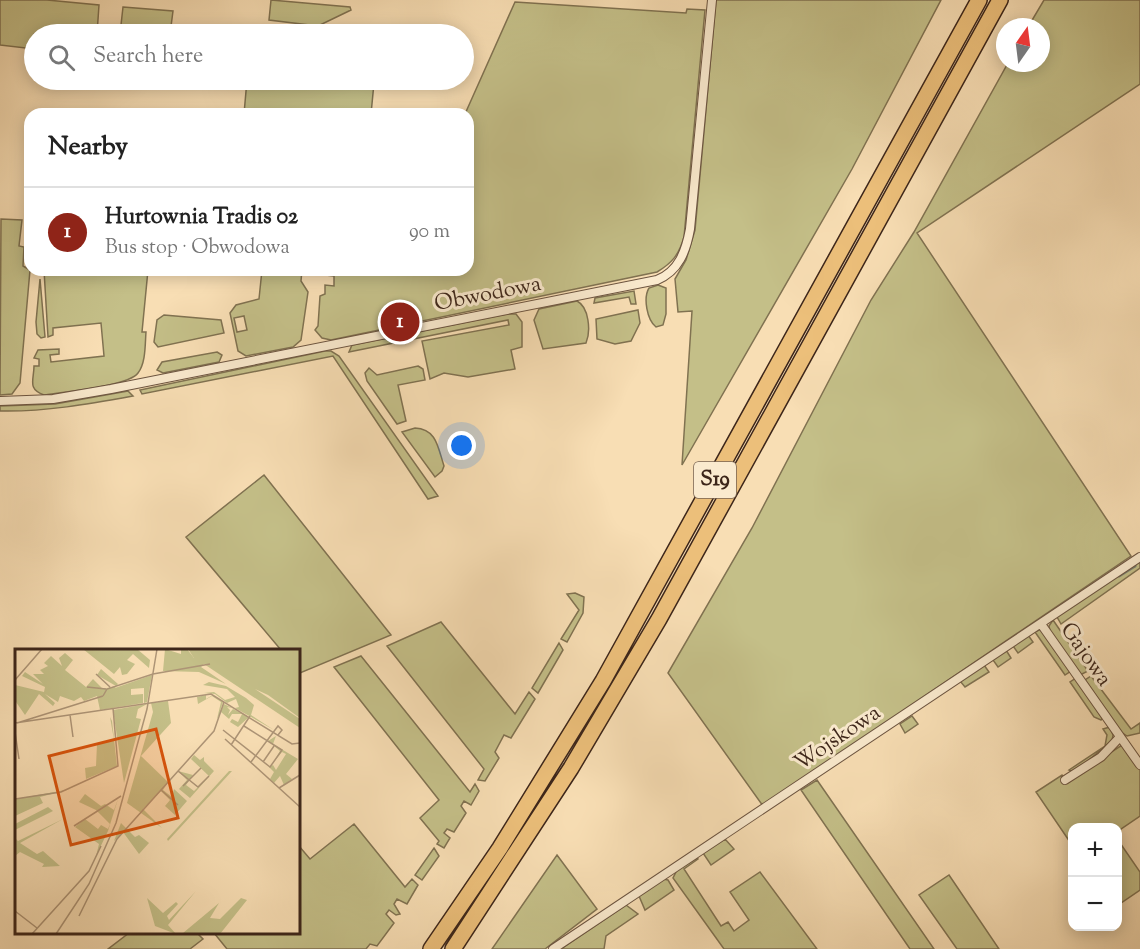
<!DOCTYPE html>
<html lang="en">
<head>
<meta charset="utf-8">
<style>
	:root { --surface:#fff; --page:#f6f6f6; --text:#222; --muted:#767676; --line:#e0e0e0; --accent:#8f2418 }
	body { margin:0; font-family:"Sorts Mill Goudy",serif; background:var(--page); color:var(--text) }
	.controls { position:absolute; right:18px; bottom:18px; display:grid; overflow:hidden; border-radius:12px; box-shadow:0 3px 15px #0003 }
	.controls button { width:54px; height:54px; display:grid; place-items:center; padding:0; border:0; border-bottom:2px solid var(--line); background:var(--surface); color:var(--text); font:30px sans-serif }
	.compass { position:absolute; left:996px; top:18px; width:54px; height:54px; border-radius:50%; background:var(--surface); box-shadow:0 3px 15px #0003; rotate:14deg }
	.you { position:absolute; left:462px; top:446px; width:21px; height:21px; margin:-15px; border:4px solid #fff; border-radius:50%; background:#1a73e8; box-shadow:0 0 0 9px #1a73e833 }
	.badge { display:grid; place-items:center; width:39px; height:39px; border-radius:50%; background:var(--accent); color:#fff; font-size:20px; font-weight:700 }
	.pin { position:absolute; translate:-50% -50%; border:3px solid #fff; box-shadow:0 2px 6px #0006 }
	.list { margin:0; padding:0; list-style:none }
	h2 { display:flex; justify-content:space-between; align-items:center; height:78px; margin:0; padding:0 24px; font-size:26px }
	h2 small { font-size:20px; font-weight:400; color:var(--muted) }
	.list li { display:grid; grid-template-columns:39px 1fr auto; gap:18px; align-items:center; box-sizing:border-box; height:90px; padding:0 24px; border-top:2px solid var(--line) }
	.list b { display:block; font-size:22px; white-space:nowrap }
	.list p { margin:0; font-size:20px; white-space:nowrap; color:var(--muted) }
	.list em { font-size:20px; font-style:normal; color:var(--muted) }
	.icon { flex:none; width:33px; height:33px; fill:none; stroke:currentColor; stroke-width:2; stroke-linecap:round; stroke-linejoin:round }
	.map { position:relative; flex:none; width:1140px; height:949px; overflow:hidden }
	.search { position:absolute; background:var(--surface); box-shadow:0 3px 15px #0003; left:24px; top:24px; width:450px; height:66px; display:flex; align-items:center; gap:15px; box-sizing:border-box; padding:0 21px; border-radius:33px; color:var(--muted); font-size:22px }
	.panel { position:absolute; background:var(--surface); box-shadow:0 3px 15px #0003; left:24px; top:108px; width:450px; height:168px; border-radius:18px }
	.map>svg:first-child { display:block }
</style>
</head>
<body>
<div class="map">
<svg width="1140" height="949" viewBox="0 0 1140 949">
	<rect width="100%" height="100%" fill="#f8deb4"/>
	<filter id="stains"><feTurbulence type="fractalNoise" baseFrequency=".00333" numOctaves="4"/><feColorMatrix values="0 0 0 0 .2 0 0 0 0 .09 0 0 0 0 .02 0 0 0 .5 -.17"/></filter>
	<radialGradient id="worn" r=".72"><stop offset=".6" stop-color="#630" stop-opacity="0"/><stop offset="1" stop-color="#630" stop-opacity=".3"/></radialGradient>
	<path fill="#c4bf88" stroke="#807251" stroke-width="1.5" fill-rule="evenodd" d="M0 0H47L99 5 97 34H105H34V49L0 45Z
		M271 0 350 7 351 10 318 26 269 20Z
		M716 0H941L852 169 682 465 692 311 678 312 675 279 686 260 695 230Z
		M1044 0H1140V84L917 233 1131 556 763 806 668 673 752 528 871 300 914 232 1008 63H1041V27H1028Z
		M515 2 686 13 687 9 705 10 684 237C679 255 672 263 657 272L331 340 322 338 315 330 318 326 320 296 325 294V285L334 286V276L326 275 327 270H468V114H465Z
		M123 7 173 11 170 34H120Z
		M247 80H363L374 83 371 114H244Z
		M1 219 22 220 19 246 24 247 23 266 30 270 20 383 12 394 0 395Z
		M44 270H148L142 332H146C145 344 146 363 138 373 129 386 62 392 44 395 27 389 34 380 34 366H39V359L34 358 38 350 59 349V354L50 355 51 362 104 356 101 323 53 328V335L48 337Z
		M262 270H302L301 281 308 292 301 340 293 347 246 356 238 351 230 313 236 305 259 299ZM244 316 247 330 237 332 234 318Z
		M40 279 45 337 41 338 37 334 36 322Z
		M658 285 666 288V314L663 325 656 327C647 320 643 298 649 288Z
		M634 291 636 304H631L629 297 594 303 595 298Z
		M577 301C589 307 591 331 586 343L543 349 534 320 539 309Z
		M638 310 640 323 631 341 615 344 597 339 596 319Z
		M507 314H516L522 322V347L511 350 515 369 468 377 444 373 430 379 422 341 509 325 508 320 349 352 352 345Z
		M164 315 221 320 224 333 158 347 154 342 157 320Z
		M325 351H331L339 356 438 496 428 499 333 356 142 394 140 390Z
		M217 352 222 355 219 362 163 373 157 370 162 362Z
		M418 366 423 369 425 380 398 385 406 421 397 424 367 381 365 373 369 368 377 375Z
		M128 391 133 396C89 404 45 412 0 411V406L55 404Z
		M415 428C437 429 438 448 444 466L442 471 435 477 402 432Z
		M264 475 391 635 300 673 298 650H281L186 537Z
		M1140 560V568L1061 624 1057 617Z
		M575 593 584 597 583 613 567 642 561 639 579 610 567 594Z
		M1053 620 1088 671 1080 675 1050 631 1049 626Z
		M441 622 515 714 529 692 535 699 511 738 504 735 495 752 499 758 485 781 478 780 484 769 387 646Z
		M1041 629 1071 671 1065 675 1035 632Z
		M1028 635 1033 642 1018 653 1013 646Z
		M559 643 563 650 538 693 532 688Z
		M1006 650 1011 658 998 667 993 660Z
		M361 656 470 792 475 784 479 791 471 805 464 801 461 806 466 813 454 832 447 829 444 833 450 838 444 848 437 844 439 841 420 818 439 800 334 667Z
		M984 665 989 672 965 687 960 681Z
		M1091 676 1131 729 1140 723V733L1127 736 1121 732 1085 680Z
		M1076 678 1102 718 1101 720 1094 717 1070 682Z
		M912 716 918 724 905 733 900 724Z
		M1110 727 1113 735 1112 741 1074 772 1069 770 1105 746 1107 735 1103 729Z
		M1122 745 1140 770V816L1118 831V828H1072V845L1036 792 1062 775 1066 782Z
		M817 780 934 949H910L801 790Z
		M354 824 405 887 412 879 418 885 407 904 397 899 394 904 400 914 396 915 389 910 386 914 394 923 377 946 370 944 366 949H227L214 933 298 932 299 846 310 859Z
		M725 839 734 849 711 865 703 853Z
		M1118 840 1140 872V890L1118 905Z
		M434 848 439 856 422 880 415 875Z
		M557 855 597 909 545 949H492Z
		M697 858 698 859 684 869 721 926 728 922 734 931 749 920 730 892 760 872 817 949H724L673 878 677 870Z
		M949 875 999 949H957L919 895Z
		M663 879 668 880 674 890 645 910 639 896Z
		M626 905 638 914 606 936 604 949H561Z
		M129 933H197L203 939 190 949H108Z"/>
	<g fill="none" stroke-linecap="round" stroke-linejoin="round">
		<path stroke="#778072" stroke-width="3" d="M1119 576 1135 566"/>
		<defs>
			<path id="minor" d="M0 401 53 399 111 389 657 280C679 271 686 251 690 229L712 0
				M1041 624 1140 765
				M1065 780 1101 757 1120 737
				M553 949 1140 557"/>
			<path id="motorway" d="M431 949 500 848 603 681 979 0
				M453 949 571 768 659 619 1000 0"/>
		</defs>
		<use href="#minor" stroke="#6c5440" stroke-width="10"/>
		<use href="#motorway" stroke="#3d261a" stroke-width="18"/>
		<use href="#minor" stroke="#faeace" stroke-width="8"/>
		<use href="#motorway" stroke="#ecbf7a" stroke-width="15"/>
	</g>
	<g text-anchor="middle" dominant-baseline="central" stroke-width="6" stroke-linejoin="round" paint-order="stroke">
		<rect fill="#faeace" stroke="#766150" stroke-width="1.5" x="694" y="462" width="42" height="36" rx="4.5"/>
		<g font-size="21" font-weight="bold" fill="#3d261a">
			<text x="715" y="480">S19</text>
		</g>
		<g font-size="22" fill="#3d261a" stroke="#faeace">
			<text transform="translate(488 295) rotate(-11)">Obwodowa</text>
			<text transform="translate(1085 655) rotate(55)">Gajowa</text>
			<text transform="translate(838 739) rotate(-34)">Wojskowa</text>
		</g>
	</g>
	<g transform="translate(15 649)">
		<rect width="285" height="285" fill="#f8deb4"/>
		<path d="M68 0H122L135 11 134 19 118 5 112 11 120 15 112 25 107 26 105 18 99 25ZM150 0 166 5V0H172L179 9 173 0H285V69L253 46 240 40 285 70V79L189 15 186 18 211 35 184 23 148 22ZM50 4 58 11 50 21 71 38 78 30 88 40 101 37 82 26 86 20 103 35 100 39 137 26 132 53 129 54V39L116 40V46L128 45V54L85 61 82 47 69 52 66 48 59 52 45 47 43 53 30 45 40 54 38 57 24 45 10 66 1 53 0 36 29 43 30 38 7 27 10 23 28 35 18 25H29L25 21 33 17 29 14 36 7 47 17 44 9ZM194 33 211 37 231 49 239 56 236 66 259 81 220 59 224 58 221 50 212 54 200 45 189 44 199 43 210 51 220 48 212 40 188 36ZM191 46V50L198 46 208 53 205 62 209 55 217 59 212 58 215 61 213 66 218 60 234 68 223 78 215 73 217 70 223 73 227 65H217L214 70 206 63 202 70 206 53 197 47 183 55 182 48ZM153 52 156 74 126 107 153 133 148 141 157 148 159 140 172 152 160 166 150 157 155 151 146 142 128 160 147 179 112 154 138 63 136 54ZM132 55 123 60 121 69 126 70 109 134 98 61ZM95 68 97 72 102 117 71 130 70 119 81 117 82 95 99 91ZM261 87 258 95 283 110 271 125 277 130 269 136 265 127 259 134 255 130 259 123 254 118 258 116 261 121 271 105 267 103 258 114 265 102 253 92ZM179 106 185 111 189 108V112L199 122 175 149 164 140 172 131 163 122 178 126 171 136 179 142 194 127 176 110ZM214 122H217L153 192 152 190ZM56 140 25 148 28 154 0 167V150ZM70 145 86 157 90 155 99 161 103 150 93 182 81 207 84 195 60 178 70 170 83 180 86 176 93 180 95 175 81 161 64 153ZM33 158 38 162 0 181V175ZM48 170 5 194 22 205 28 202 45 217 27 218 29 215 5 203 0 207V189L3 192ZM106 174 120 188 124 186 134 194 124 205 108 183 99 192ZM181 242 153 276 161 285 140 277 132 249 148 264 161 253 163 255 152 267 154 271ZM226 249 232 251 205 285 168 284 204 254 195 269 205 270Z" fill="#c4bf88"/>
		<path fill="none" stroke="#ad9476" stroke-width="1.5" d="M81 25 95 38M0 31 27 0M72 38 91 40M88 47 92 40 138 25 195 15M55 66 58 88M0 74 196 45 277 95 285 94M2 74 88 47M208 81 255 118 267 101 229 77M0 83 4 110M210 90 285 158M216 96 235 67M236 113 263 77 267 81 263 86M248 113 259 97M163 122 183 138 194 127M168 137 186 119M264 139 285 126M146 141 163 156M0 150 46 143 103 117 98 59M59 177 106 147M0 262 22 279M64 267 102 190 199 82 209 53M17 285 74 222 86 197M41 285 74 235 101 174 132 60 142 0"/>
		<path fill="#d7540d" fill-opacity="0.15" stroke="#d7540d" stroke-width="3" d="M141 80 163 169 56 196 34 107Z"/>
		<rect width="285" height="285" fill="none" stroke="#3d261a" stroke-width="3"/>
	</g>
	<rect width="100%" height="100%" filter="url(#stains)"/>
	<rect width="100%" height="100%" fill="url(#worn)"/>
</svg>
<div class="controls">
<button>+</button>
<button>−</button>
</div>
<svg class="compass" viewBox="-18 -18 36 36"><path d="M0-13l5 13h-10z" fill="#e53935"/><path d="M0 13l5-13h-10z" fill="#767676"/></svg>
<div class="you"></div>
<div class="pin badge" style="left:400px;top:322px">1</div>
<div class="search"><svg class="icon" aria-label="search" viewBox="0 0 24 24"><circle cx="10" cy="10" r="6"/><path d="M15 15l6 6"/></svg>Search here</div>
<section class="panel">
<h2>Nearby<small></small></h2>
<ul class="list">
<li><span class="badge">1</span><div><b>Hurtownia Tradis 02</b><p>Bus stop · Obwodowa</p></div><em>90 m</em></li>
</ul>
</section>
</div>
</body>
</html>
